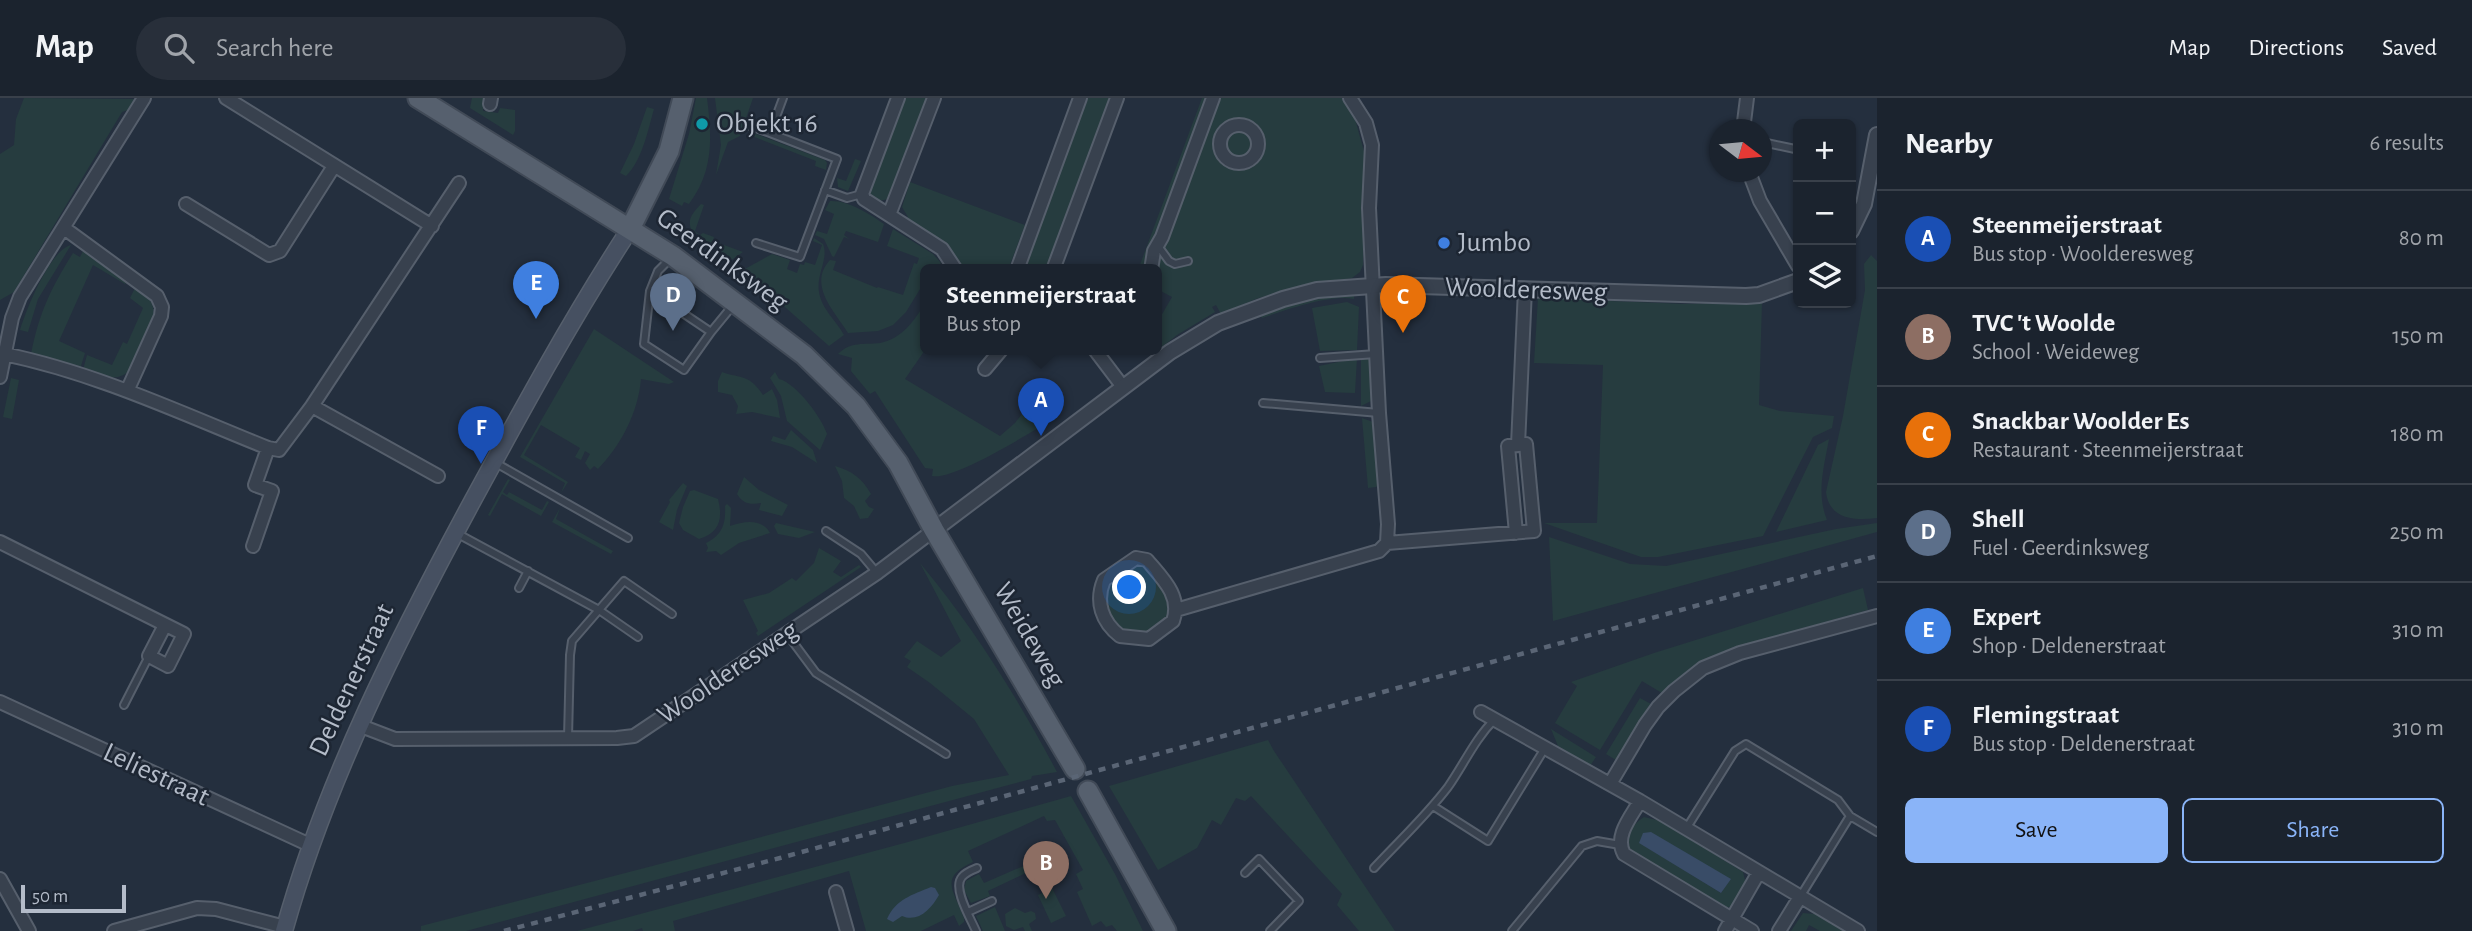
<!DOCTYPE html>
<html lang="en">
<head>
<meta charset="utf-8">
<style>
	:root { --surface:#1b232e; --page:#282f3a; --text:#f1f3f6; --muted:#a0a4aa; --line:#39404a; --accent:#8ab4f8 }
	body { margin:0; font-family:"Alegreya Sans",sans-serif; background:var(--page); color:var(--text) }
	.controls { position:absolute; right:21px; top:21px; display:grid; overflow:hidden; border-radius:10px; box-shadow:0 2px 5px #0004 }
	.controls button { width:63px; height:63px; display:grid; place-items:center; padding:0; border:0; border-bottom:2px solid var(--line); background:var(--surface); color:var(--text); font:35px sans-serif }
	.compass { position:absolute; left:1709px; top:21px; width:63px; height:63px; border-radius:50%; background:var(--surface); box-shadow:0 2px 5px #0004; rotate:106deg }
	.scale { position:absolute; left:21px; bottom:18px; width:105px; box-sizing:border-box; padding-left:7px; border:4px solid #b4bcc9; border-top:0; font-size:19px; line-height:24px; white-space:nowrap; color:#b4bcc9; -webkit-text-stroke:5px #1d2633; paint-order:stroke }
	.you { position:absolute; left:1130px; top:490px; width:24px; height:24px; margin:-18px; border:5px solid #fff; border-radius:50%; background:#1a73e8; box-shadow:0 0 0 10px #1a73e833 }
	.badge { display:grid; place-items:center; width:46px; height:46px; border-radius:50%; background:var(--accent); color:#fff; font-size:23px; font-weight:700 }
	.pin { position:absolute; translate:-50% -58px; filter:drop-shadow(0 2px 4px #0008) }
	.pin::after { content:''; position:absolute; top:37px; width:24px; height:21px; background:inherit; clip-path:polygon(0 0,100% 0,50% 100%) }
	.popup { position:absolute; left:920px; top:166px; width:242px; height:91px; box-sizing:border-box; display:grid; place-content:center; border-radius:10px; background:var(--surface); filter:drop-shadow(0 2px 5px #0005); font-size:23px; white-space:nowrap; color:var(--muted) }
	.popup b { font-size:26px; color:var(--text) }
	.popup::after { content:''; position:absolute; left:50%; top:100%; margin-left:-14px; border:14px solid transparent; border-top-color:var(--surface) }
	.list { margin:0; padding:0; list-style:none }
	h2 { display:flex; justify-content:space-between; align-items:center; height:91px; margin:0; padding:0 28px; font-size:30px }
	h2 small { font-size:23px; font-weight:400; color:var(--muted) }
	.list li { display:grid; grid-template-columns:46px 1fr auto; gap:21px; align-items:center; box-sizing:border-box; height:98px; padding:0 28px; border-top:2px solid var(--line) }
	.list b { display:block; font-size:26px; white-space:nowrap }
	.list p { margin:0; font-size:23px; white-space:nowrap; color:var(--muted) }
	.list em { font-size:23px; font-style:normal; color:var(--muted) }
	.actions { display:flex; gap:14px; padding:21px 28px }
	.actions a { flex:1; padding:16px 0; border:2px solid var(--accent); border-radius:10px; text-align:center; font-size:24px; color:var(--accent) }
	.actions .main { background:var(--accent); color:#111 }
	.icon { flex:none; width:38px; height:38px; fill:none; stroke:currentColor; stroke-width:2; stroke-linecap:round; stroke-linejoin:round }
	.map { position:relative; flex:none; width:1877px; height:833px; overflow:hidden }
	header { display:flex; align-items:center; gap:42px; box-sizing:border-box; height:98px; padding:0 35px; background:var(--surface); border-bottom:2px solid var(--line) }
	header strong { font-size:33px }
	nav { display:flex; gap:38px; margin-inline-start:auto; font-size:24px }
	.search { width:490px; height:63px; background:var(--page); display:flex; align-items:center; gap:18px; box-sizing:border-box; padding:0 24px; border-radius:38px; color:var(--muted); font-size:26px }
	main { display:flex }
	aside { flex:1; background:var(--surface) }
	.map>svg:first-child { display:block }
</style>
</head>
<body>
<header>
<strong>Map</strong>
<div class="search"><svg class="icon" aria-label="search" viewBox="0 0 24 24"><circle cx="10" cy="10" r="6"/><path d="M15 15l6 6"/></svg>Search here</div>
<nav><a>Map</a><a>Directions</a><a>Saved</a></nav>
</header>
<main>
<div class="map">
<svg width="1877" height="833" viewBox="0 0 1877 833">
	<rect width="100%" height="100%" fill="#242f3e"/>
	<path fill="#263c3f" fill-rule="evenodd" d="M24 0 134 1 128 12 122 14 14 194 0 202V56L14 47 16 21Z
		M472 0H485L483 13 498 15 500 10 515 12V33L513 37 470 10Z
		M696 0H707C712 39 714 73 689 106L684 104 682 108 669 101 689 36Z
		M715 0H753L740 38 728 44 716 77 721 47Z
		M902 0H929L890 100C881 104 872 104 869 93Z
		M1086 0H1112L1047 172H1021Z
		M1202 0H1342L1355 21 1365 57 1363 167 1360 174 1352 180 1297 189 1256 201 1221 216 1216 207 1212 209 1215 214 1177 237 1157 253V225L1172 199 1157 191 1156 172H1138Z
		M647 9 654 11C648 32 642 63 626 78L620 75 634 46Z
		M751 34 825 62 827 65 826 72 815 68 816 63 752 38Z
		M855 61 861 63 848 93 838 89 837 80 846 83Z
		M910 84 1025 127 1008 172H963L947 149 906 121 908 119 902 109Z
		M830 103C848 102 870 116 884 126L878 144 846 133 844 137 849 141 844 139 834 159 832 158 824 141 815 137 817 133 827 136 834 116 825 112Z
		M701 106 704 107 695 133 700 137 703 135 714 139 713 143 743 154 730 163 691 131C687 120 694 114 701 106Z
		M893 131 933 156 941 165 934 172H926L925 183 906 214 893 227 878 233 848 235C835 214 807 187 830 162L836 163 833 172 877 190 878 189 903 197 914 165 917 166 919 160 887 148Z
		M814 140 823 146C829 161 816 176 819 194 822 212 836 222 844 237L829 248 743 172 772 156 790 162 787 171 797 175 800 166 804 167 805 164 815 167 822 147 813 143Z
		M71 147 38 201 28 234 20 232C26 212 50 152 71 147Z
		M84 151 128 183 125 186 93 167 59 243 85 255 80 271 31 256C39 215 51 190 73 155L80 159Z
		M1871 157 1877 163V420C1854 423 1829 421 1826 394L1843 318 1865 192 1864 166Z
		M135 190C172 208 145 241 133 268 120 287 101 278 83 272L87 257 112 267 123 244 127 246 143 210 130 200Z
		M1354 196V201C1330 196 1286 212 1262 220L1261 217C1282 202 1328 197 1354 196Z
		M1538 200 1684 206 1762 204 1759 307 1780 313 1834 318 1832 330 1813 339 1763 438 1658 459H1641L1544 425H1597L1603 267 1534 265Z
		M1347 204 1359 209 1357 252 1320 253 1312 210Z
		M925 205V252L905 281 1000 338 1015 325 1038 295 1054 321C1032 333 954 383 932 378L933 371 925 370 875 293 870 296 851 273 852 260 838 256C851 243 864 247 880 245 902 241 915 222 925 205Z
		M594 231 674 284 669 286 641 281C638 316 620 348 598 371L594 368 590 372 585 365 590 356 585 353 581 362 575 359 580 350 541 327 524 357 568 384 561 395 565 385 520 359Z
		M1369 259 1371 303 1361 308V260Z
		M1357 260 1355 295 1325 294 1319 268Z
		M722 274C742 281 749 276 763 297L772 291 777 302 780 320 752 314 736 316 738 308 732 297 718 294V283Z
		M775 274 779 281C796 285 822 320 827 336L820 352 787 323 781 298 770 280Z
		M11 280 19 282 12 321 3 319Z
		M1362 320 1373 324 1378 387 1376 389 1368 390Z
		M791 332 813 352 817 365 792 349 771 343 773 338 785 342Z
		M1829 341C1824 369 1816 395 1827 422L1776 434 1818 347Z
		M835 368C852 373 862 380 871 396L865 403 869 409 874 411 868 420 860 421 854 408 844 400 842 383Z
		M744 379 759 392 788 407 782 418 759 412 761 405C751 407 743 406 737 396Z
		M508 381 510 382 503 394 507 397 509 394 542 412 547 403 549 404 541 418 502 396 490 418 488 417Z
		M683 385 687 388 677 412 673 432 659 424 670 404 669 402Z
		M694 392 718 401C723 420 720 435 699 441L683 432 679 425 683 409 690 393Z
		M727 406 731 410 730 428C744 423 762 420 770 435L739 445 721 457 716 453 706 454 708 450 706 445C722 437 726 426 725 408Z
		M560 410 556 421 613 453 611 456 552 424Z
		M776 425 815 434 799 440 778 436 774 428Z
		M1877 425V434L1553 523 1549 439 1630 466 1666 468 1836 431Z
		M819 450 841 463 833 474 841 479 859 467 861 469 758 538 756 535 758 533 743 502 769 495 792 480 796 483 814 465Z
		M920 465C975 531 1017 599 1057 674L1032 678 1031 681 466 833H421V828L683 760 952 688 1009 677 974 621 930 585 907 569 911 563 904 559 917 543 941 559 961 543Z
		M1139 465 1143 467C1156 483 1173 498 1169 520L1146 536 1122 533C1109 516 1103 508 1109 486Z
		M1863 490 1868 512 1727 552 1702 563 1662 595 1642 583 1600 652 1555 625 1577 588 1571 584 1654 555Z
		M1640 600 1651 606 1616 662 1606 656Z
		M1551 631 1596 659 1590 668 1558 648Z
		M1268 642 1274 653 1395 833H1359L1337 807 1342 796 1251 698 1245 703 1236 700 1221 727 1212 722 1197 750 1158 772 1109 688Z
		M1071 698 1115 776 1143 833H1117L1112 827 1106 829 1101 823 1092 828 1077 794 1083 791 1076 776 1083 772 1055 722 1047 723 1044 718 968 753 973 764C938 780 954 792 964 820V824L959 828 954 817 921 833H866L849 773 673 823 675 833H643L642 830 633 833H577L908 744Z
		M1644 719 1661 723 1743 774 1746 786 1733 808 1724 810 1627 751C1626 738 1632 726 1644 719ZM1640 745 1730 781 1721 795Z
		M1040 748 1049 764 988 793 990 798 971 805 964 792 966 783 979 776 984 785 1042 760 1037 749Z
		M1052 790 1066 818 1051 825 1038 797Z
		M995 809 1005 833H983L976 818Z
		M1015 810 1025 815 1031 813 1035 815 1036 821 1029 826 1032 833H1025L1023 829 1014 832 1006 828 1005 816Z
		M1803 815 1815 816 1843 833H1820L1809 827 1806 833H1791Z"/>
	<path fill="#394c67" d="M1651 734 1731 781 1721 795 1639 745 1643 735Z
		M931 789 935 790 939 797C931 811 918 825 902 818L893 824 887 821C896 801 912 797 931 789Z"/>
	<g fill="none" stroke-linecap="round" stroke-linejoin="round">
		<defs>
			<path id="service" d="M750 28 770 35
				M1762 44 1795 51
				M825 92 847 100 862 96
				M756 145 800 159 837 61 770 35 783 0
				M1158 148 1169 163 1175 166 1188 163
				M672 159 658 173 650 193 711 234 734 206
				M650 193 644 246 684 272 711 234
				M1320 260 1376 256
				M1263 305 1379 315
				M494 364 628 440
				M826 433 861 456 877 475
				M458 436 599 512 638 539
				M519 490 528 473
				M787 536 816 575 946 656
				M124 607 149 558
				M568 640 570 557 572 543 624 483 672 516
				M1433 708 1488 743 1545 650
				M1686 731 1735 653 1746 646 1838 702 1850 718
				M1374 770C1399 743 1426 718 1448 689 1464 666 1475 641 1494 622
				M1245 775 1259 761 1299 803 1270 833
				M1800 799 1850 718 1877 734
				M968 814 992 803
				M976 833C971 821 952 790 962 779 965 775 972 772 977 770
				M1512 833 1582 748 1597 743 1620 747"/>
			<path id="minor" d="M226 0 432 128
				M898 0 862 96 864 101 942 151 956 172
				M490 6 491 0
				M1220 46a19 19 0 1 1 38 0a19 19 0 1 1-38 0Z
				M1743 32 1747 0
				M1749 74 1760 103 1798 168
				M186 106 269 157 280 153 334 68
				M889 117 934 0
				M64 130 157 198 162 209 161 218 128 291
				M1017 172 1080 0
				M1053 172 1117 0
				M1151 172 1154 153 1162 139 1213 0
				M1095 252 1123 289
				M4 256C96 275 181 315 268 350L279 352 312 308 459 85
				M985 271 1001 252
				M0 279 12 220 20 199 144 0
				M312 308 438 378
				M1516 435 1508 348 1518 347
				M0 444 184 536 168 568 149 558 165 527
				M1387 445 1534 433 1526 346 1518 347 1525 191
				M253 448 272 393 255 387 268 350
				M1136 460 1147 462C1162 480 1182 498 1173 523L1149 541 1120 538C1102 524 1095 504 1104 482Z
				M1176 512 1379 453 1387 445 1388 426 1379 315 1369 110 1372 47 1366 25 1350 0
				M0 604 312 748
				M1481 614 1640 703
				M361 628 395 641 617 640 634 638 877 475 934 432
				M1610 686 1645 627 1658 609 1674 593 1703 570 1740 555 1877 518
				M0 781 29 833
				M836 794 847 833
				M114 833 197 810 216 811 285 829
				M1725 833 1759 774
				M1752 833 1624 756C1614 738 1631 719 1640 703L1858 833
				M1779 833 1800 799"/>
			<path id="tertiary" d="M1851 133 1864 106 1877 37
				M934 432 1170 254 1218 225 1283 201 1317 192 1386 187 1746 198 1759 197 1798 183"/>
			<path id="secondary" d="M284 833C326 682 399 539 473 402 523 310 573 218 630 131"/>
			<path id="primary" d="M418 0 673 158 804 257 856 308 898 365 934 432 1075 671
				M630 131 669 53 683 0
				M1088 693 1166 833"/>
		</defs>
		<use href="#service" stroke="#565f6c" stroke-width="10"/>
		<use href="#minor" stroke="#565f6c" stroke-width="16"/>
		<use href="#tertiary" stroke="#565f6c" stroke-width="18"/>
		<use href="#secondary" stroke="#565f6c" stroke-width="19"/>
		<use href="#primary" stroke="#414a57" stroke-width="23"/>
		<use href="#service" stroke="#38414e" stroke-width="6"/>
		<use href="#minor" stroke="#38414e" stroke-width="12"/>
		<use href="#tertiary" stroke="#38414e" stroke-width="14"/>
		<use href="#secondary" stroke="#465061" stroke-width="16"/>
		<use href="#primary" stroke="#56606e" stroke-width="19"/>
		<path stroke="#5a6575" stroke-width="4.5" stroke-dasharray="7 7" stroke-linecap="butt" d="M504 833 780 760 1877 458"/>
	</g>
	<circle fill="#0f9aa8" stroke="#1d2633" stroke-width="2.5" cx="702" cy="26" r="7"/>
	<circle fill="#3f7fe0" stroke="#1d2633" stroke-width="2.5" cx="1444" cy="145" r="7"/>
	<g text-anchor="middle" dominant-baseline="central" stroke-width="5" stroke-linejoin="round" paint-order="stroke">
		<g font-size="28" fill="#b4bcc9" stroke="#1d2633" text-anchor="start">
			<text x="716" y="26">Objekt 16</text>
			<text x="1458" y="145">Jumbo</text>
		</g>
		<g font-size="28" fill="#b4bcc9" stroke="#1d2633">
			<text transform="translate(722 162) rotate(36)">Geerdinksweg</text>
			<text transform="translate(1526 192) rotate(2)">Woolderesweg</text>
			<text transform="translate(1029 537) rotate(60)">Weideweg</text>
			<text transform="translate(728 575) rotate(-34)">Woolderesweg</text>
			<text transform="translate(352 582) rotate(-65)">Deldenerstraat</text>
			<text transform="translate(156 677) rotate(25)">Leliestraat</text>
		</g>
	</g>
</svg>
<div class="controls">
<button>+</button>
<button>−</button>
<button><svg class="icon" aria-label="layers" viewBox="0 0 24 24"><path d="M12 4l9 5-9 5-9-5zM3 14l9 5 9-5"/></svg></button>
</div>
<svg class="compass" viewBox="-18 -18 36 36"><path d="M0-13l5 13h-10z" fill="#e53935"/><path d="M0 13l5-13h-10z" fill="#a0a4aa"/></svg>
<div class="scale">50 m</div>
<div class="you"></div>
<div class="pin badge" style="left:1041px;top:338px;background:#1a4fb4">A</div>
<div class="popup"><b>Steenmeijerstraat</b>Bus stop</div>
<div class="pin badge" style="left:1046px;top:801px;background:#8d6e63">B</div>
<div class="pin badge" style="left:1403px;top:235px;background:#e8710a">C</div>
<div class="pin badge" style="left:673px;top:233px;background:#5c6f8a">D</div>
<div class="pin badge" style="left:536px;top:221px;background:#3f7fe0">E</div>
<div class="pin badge" style="left:481px;top:366px;background:#1a4fb4">F</div>
</div>
<aside>
<h2>Nearby<small>6 results</small></h2>
<ul class="list">
<li><span class="badge" style="background:#1a4fb4">A</span><div><b>Steenmeijerstraat</b><p>Bus stop · Woolderesweg</p></div><em>80 m</em></li>
<li><span class="badge" style="background:#8d6e63">B</span><div><b>TVC 't Woolde</b><p>School · Weideweg</p></div><em>150 m</em></li>
<li><span class="badge" style="background:#e8710a">C</span><div><b>Snackbar Woolder Es</b><p>Restaurant · Steenmeijerstraat</p></div><em>180 m</em></li>
<li><span class="badge" style="background:#5c6f8a">D</span><div><b>Shell</b><p>Fuel · Geerdinksweg</p></div><em>250 m</em></li>
<li><span class="badge" style="background:#3f7fe0">E</span><div><b>Expert</b><p>Shop · Deldenerstraat</p></div><em>310 m</em></li>
<li><span class="badge" style="background:#1a4fb4">F</span><div><b>Flemingstraat</b><p>Bus stop · Deldenerstraat</p></div><em>310 m</em></li>
</ul>
<div class="actions"><a class="main">Save</a><a>Share</a></div>
</aside>
</main>
</body>
</html>
